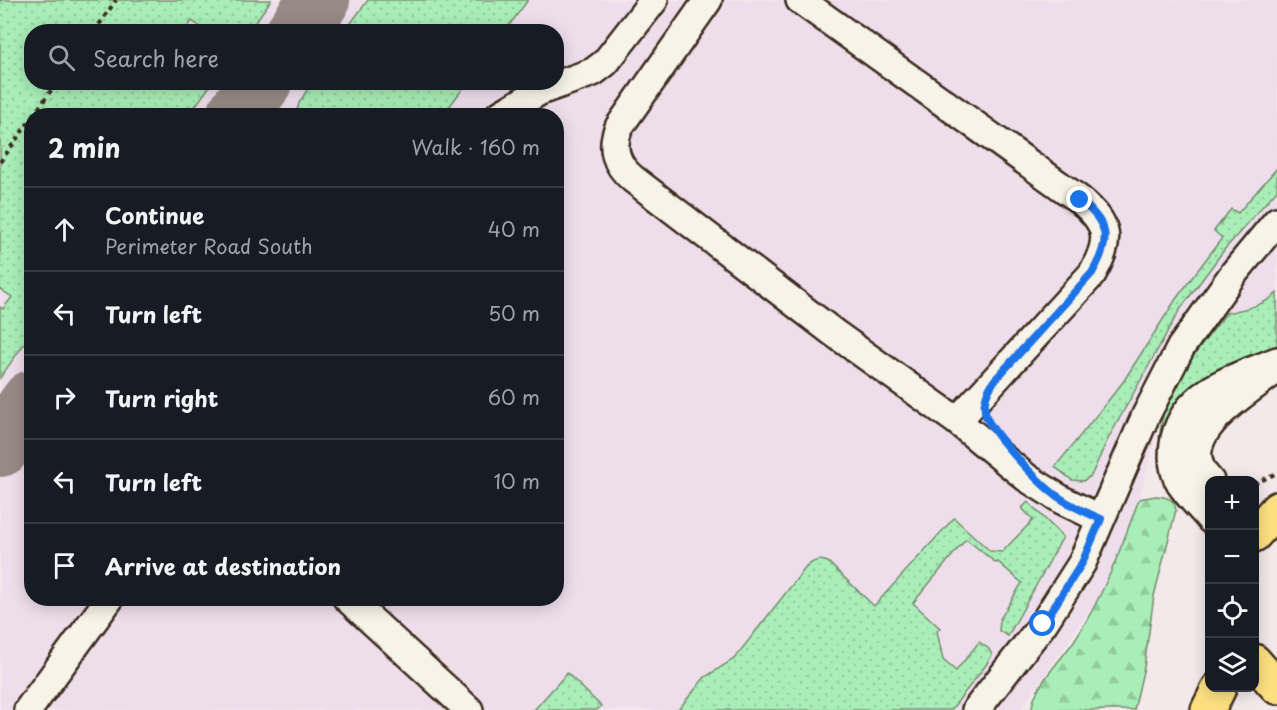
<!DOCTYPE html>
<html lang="en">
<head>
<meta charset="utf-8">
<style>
	:root { --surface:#171b24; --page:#20242c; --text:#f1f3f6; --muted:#9ea1a6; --line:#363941 }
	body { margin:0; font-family:"Playpen Sans",sans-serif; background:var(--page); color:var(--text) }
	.controls { position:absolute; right:18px; bottom:18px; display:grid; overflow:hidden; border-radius:12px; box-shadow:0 3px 15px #0003 }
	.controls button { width:54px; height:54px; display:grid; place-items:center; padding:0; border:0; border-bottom:2px solid var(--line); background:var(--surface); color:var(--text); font:30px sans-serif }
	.stop { position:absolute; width:18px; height:18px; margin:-14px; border:4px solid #1a73e8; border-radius:50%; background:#fff }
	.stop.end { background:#1a73e8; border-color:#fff; box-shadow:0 2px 6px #0008 }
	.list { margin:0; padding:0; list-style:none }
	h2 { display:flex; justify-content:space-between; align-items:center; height:78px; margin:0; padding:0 24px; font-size:26px }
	h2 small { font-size:20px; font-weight:400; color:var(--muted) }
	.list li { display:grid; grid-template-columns:39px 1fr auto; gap:18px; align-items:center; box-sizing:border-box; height:84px; padding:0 24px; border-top:2px solid var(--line) }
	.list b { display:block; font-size:22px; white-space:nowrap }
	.list p { margin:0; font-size:20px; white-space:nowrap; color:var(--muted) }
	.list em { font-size:20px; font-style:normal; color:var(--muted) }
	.icon { flex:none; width:33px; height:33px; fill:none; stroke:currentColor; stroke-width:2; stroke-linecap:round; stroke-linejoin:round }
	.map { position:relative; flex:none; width:1277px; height:710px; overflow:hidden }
	.search { position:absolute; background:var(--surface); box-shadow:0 3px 15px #0003; left:24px; top:24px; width:540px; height:66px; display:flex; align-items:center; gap:15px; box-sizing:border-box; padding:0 21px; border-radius:24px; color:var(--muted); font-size:22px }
	.panel { position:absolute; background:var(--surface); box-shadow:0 3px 15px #0003; left:24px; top:108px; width:540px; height:498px; border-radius:24px }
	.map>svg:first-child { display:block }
</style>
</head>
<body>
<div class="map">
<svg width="1277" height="710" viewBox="0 0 1277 710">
	<defs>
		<pattern id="grass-dots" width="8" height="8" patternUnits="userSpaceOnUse" patternTransform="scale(1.5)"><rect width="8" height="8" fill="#a9eeb8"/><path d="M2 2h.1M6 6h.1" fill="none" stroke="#92cc9e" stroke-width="1.8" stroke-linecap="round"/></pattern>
		<pattern id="forest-firs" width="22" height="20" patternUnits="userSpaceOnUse" patternTransform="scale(1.5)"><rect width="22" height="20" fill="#a9eeb8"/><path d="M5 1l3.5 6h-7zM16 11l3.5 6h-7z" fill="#92cc9e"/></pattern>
	</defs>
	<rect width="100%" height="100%" fill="#f3e9ea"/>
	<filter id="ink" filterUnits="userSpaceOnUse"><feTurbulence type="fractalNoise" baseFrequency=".0167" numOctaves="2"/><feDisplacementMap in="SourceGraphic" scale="12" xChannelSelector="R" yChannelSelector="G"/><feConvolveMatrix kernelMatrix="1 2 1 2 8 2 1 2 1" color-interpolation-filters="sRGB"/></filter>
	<g filter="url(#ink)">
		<path fill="#eedeec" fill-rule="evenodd" d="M0 0H1277V297L1176 391 1158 429 1139 499 1104 590 1021 709 1022 710H951L986 665 992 655 989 649 957 671 943 660 937 631 939 627 913 604 965 539 995 563 997 562 1022 583 999 622V631L1008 636 1062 539V535L1033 519 1002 552 991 551 961 525 897 596 883 710H0ZM32 32H556V82H32ZM32 116H556V598H32Z"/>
		<path fill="url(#grass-dots)" stroke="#728c6b" stroke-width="1.5" d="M0 0H271L249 31H204L205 30 192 21 185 31 32 32V82L212 83 189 115 32 116 31 334 0 378V307L3 309 12 297 0 289Z
			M368 0H528L505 31H345Z
			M308 83V82L467 83 443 115H296L299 103 309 87 307 84Z
			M1277 168V190L1224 250 1179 311 1107 441 1091 476 1083 481 1072 480 1055 467 1123 382 1176 299 1222 238 1214 231 1231 209 1238 213Z
			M1277 293V349L1187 392 1170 412 1159 439C1161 428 1162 417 1165 407 1173 378 1208 338 1226 313 1244 309 1264 306 1277 293Z
			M1028 502 1063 537 1008 636 999 631 1000 619 1022 583 998 562 996 563 966 539 913 603 940 628 937 631 943 660 956 671 979 642 989 649 992 655 986 665 951 710H678L705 677 734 659 806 567C813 561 819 558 828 562L874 606 954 518 990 551 1002 552 1033 520 1022 508Z
			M567 673 601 706 597 710H534Z"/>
		<path fill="url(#forest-firs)" stroke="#728c6b" stroke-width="1.5" d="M1156 496C1167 497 1174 498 1176 510L1154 596 1144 667 1134 710H1032C1031 689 1062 659 1074 641 1103 597 1121 549 1139 499Z"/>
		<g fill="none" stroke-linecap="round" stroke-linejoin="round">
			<path stroke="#978a84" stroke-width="62" d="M297 32 319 0
				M237 116 261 82
				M0 446 32 401"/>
			<defs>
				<path id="minor" d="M708 0 619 127C610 148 616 165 633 179L834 333 957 421 1027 478 1062 500 1101 519
					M800 0 1080 200C1110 225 1111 240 1092 274L957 421
					M498 116 540 91 593 72 605 63 654 0
					M1210 481C1169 439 1241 397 1269 375
					M1210 519C1200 507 1188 496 1180 483 1172 470 1172 453 1175 438 1187 389 1236 378 1277 361
					M347 598 469 710
					M28 710 110 598
					M976 710 1043 624 1082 563 1146 415 1181 347 1234 273 1277 221"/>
				<path id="major" d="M1254 535 1277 509
					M1254 661 1277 687
					M1208 710 1219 688"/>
			</defs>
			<use href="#minor" stroke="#3b2a1e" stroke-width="32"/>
			<use href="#major" stroke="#3b2a1e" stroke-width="38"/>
			<path stroke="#3b2a1e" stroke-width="4" stroke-dasharray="4.5 4.5" stroke-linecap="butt" d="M94 32 116 0
				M33 116 57 82
				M0 162 32 118
				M1254 484 1277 473"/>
			<use href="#minor" stroke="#f7f3e8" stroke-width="27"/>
			<use href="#major" stroke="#fce080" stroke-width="33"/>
		</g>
	</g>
	<g fill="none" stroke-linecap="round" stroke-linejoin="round" filter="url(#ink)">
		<path stroke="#1a73e8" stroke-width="8" d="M1043 624 1082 563 1101 519C1087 513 1073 507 1060 498 1043 488 992 434 986 416 982 403 987 392 994 381L1092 273C1111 240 1110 225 1080 200"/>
	</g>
</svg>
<div class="controls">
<button>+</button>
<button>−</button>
<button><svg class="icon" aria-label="locate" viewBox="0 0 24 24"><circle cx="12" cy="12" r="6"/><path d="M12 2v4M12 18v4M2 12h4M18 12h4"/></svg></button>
<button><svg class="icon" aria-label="layers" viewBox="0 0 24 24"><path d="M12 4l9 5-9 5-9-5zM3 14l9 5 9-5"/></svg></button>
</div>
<div class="stop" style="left:1043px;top:624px"></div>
<div class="stop end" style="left:1080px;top:200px"></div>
<div class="search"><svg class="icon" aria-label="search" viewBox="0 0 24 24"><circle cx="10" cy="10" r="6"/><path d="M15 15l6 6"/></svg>Search here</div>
<section class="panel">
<h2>2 min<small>Walk · 160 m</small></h2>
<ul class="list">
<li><svg class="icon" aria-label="ahead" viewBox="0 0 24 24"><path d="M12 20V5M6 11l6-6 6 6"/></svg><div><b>Continue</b><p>Perimeter Road South</p></div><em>40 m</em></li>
<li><svg class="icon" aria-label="left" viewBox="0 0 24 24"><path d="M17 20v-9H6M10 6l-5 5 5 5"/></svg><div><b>Turn left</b></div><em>50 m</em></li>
<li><svg class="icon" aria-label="right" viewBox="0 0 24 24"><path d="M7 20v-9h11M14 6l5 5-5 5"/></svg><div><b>Turn right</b></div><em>60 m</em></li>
<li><svg class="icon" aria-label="left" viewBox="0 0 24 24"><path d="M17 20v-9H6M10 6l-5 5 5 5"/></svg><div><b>Turn left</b></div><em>10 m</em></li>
<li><svg class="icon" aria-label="arrive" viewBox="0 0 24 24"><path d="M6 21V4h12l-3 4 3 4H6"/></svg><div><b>Arrive at destination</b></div></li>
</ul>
</section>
</div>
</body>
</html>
